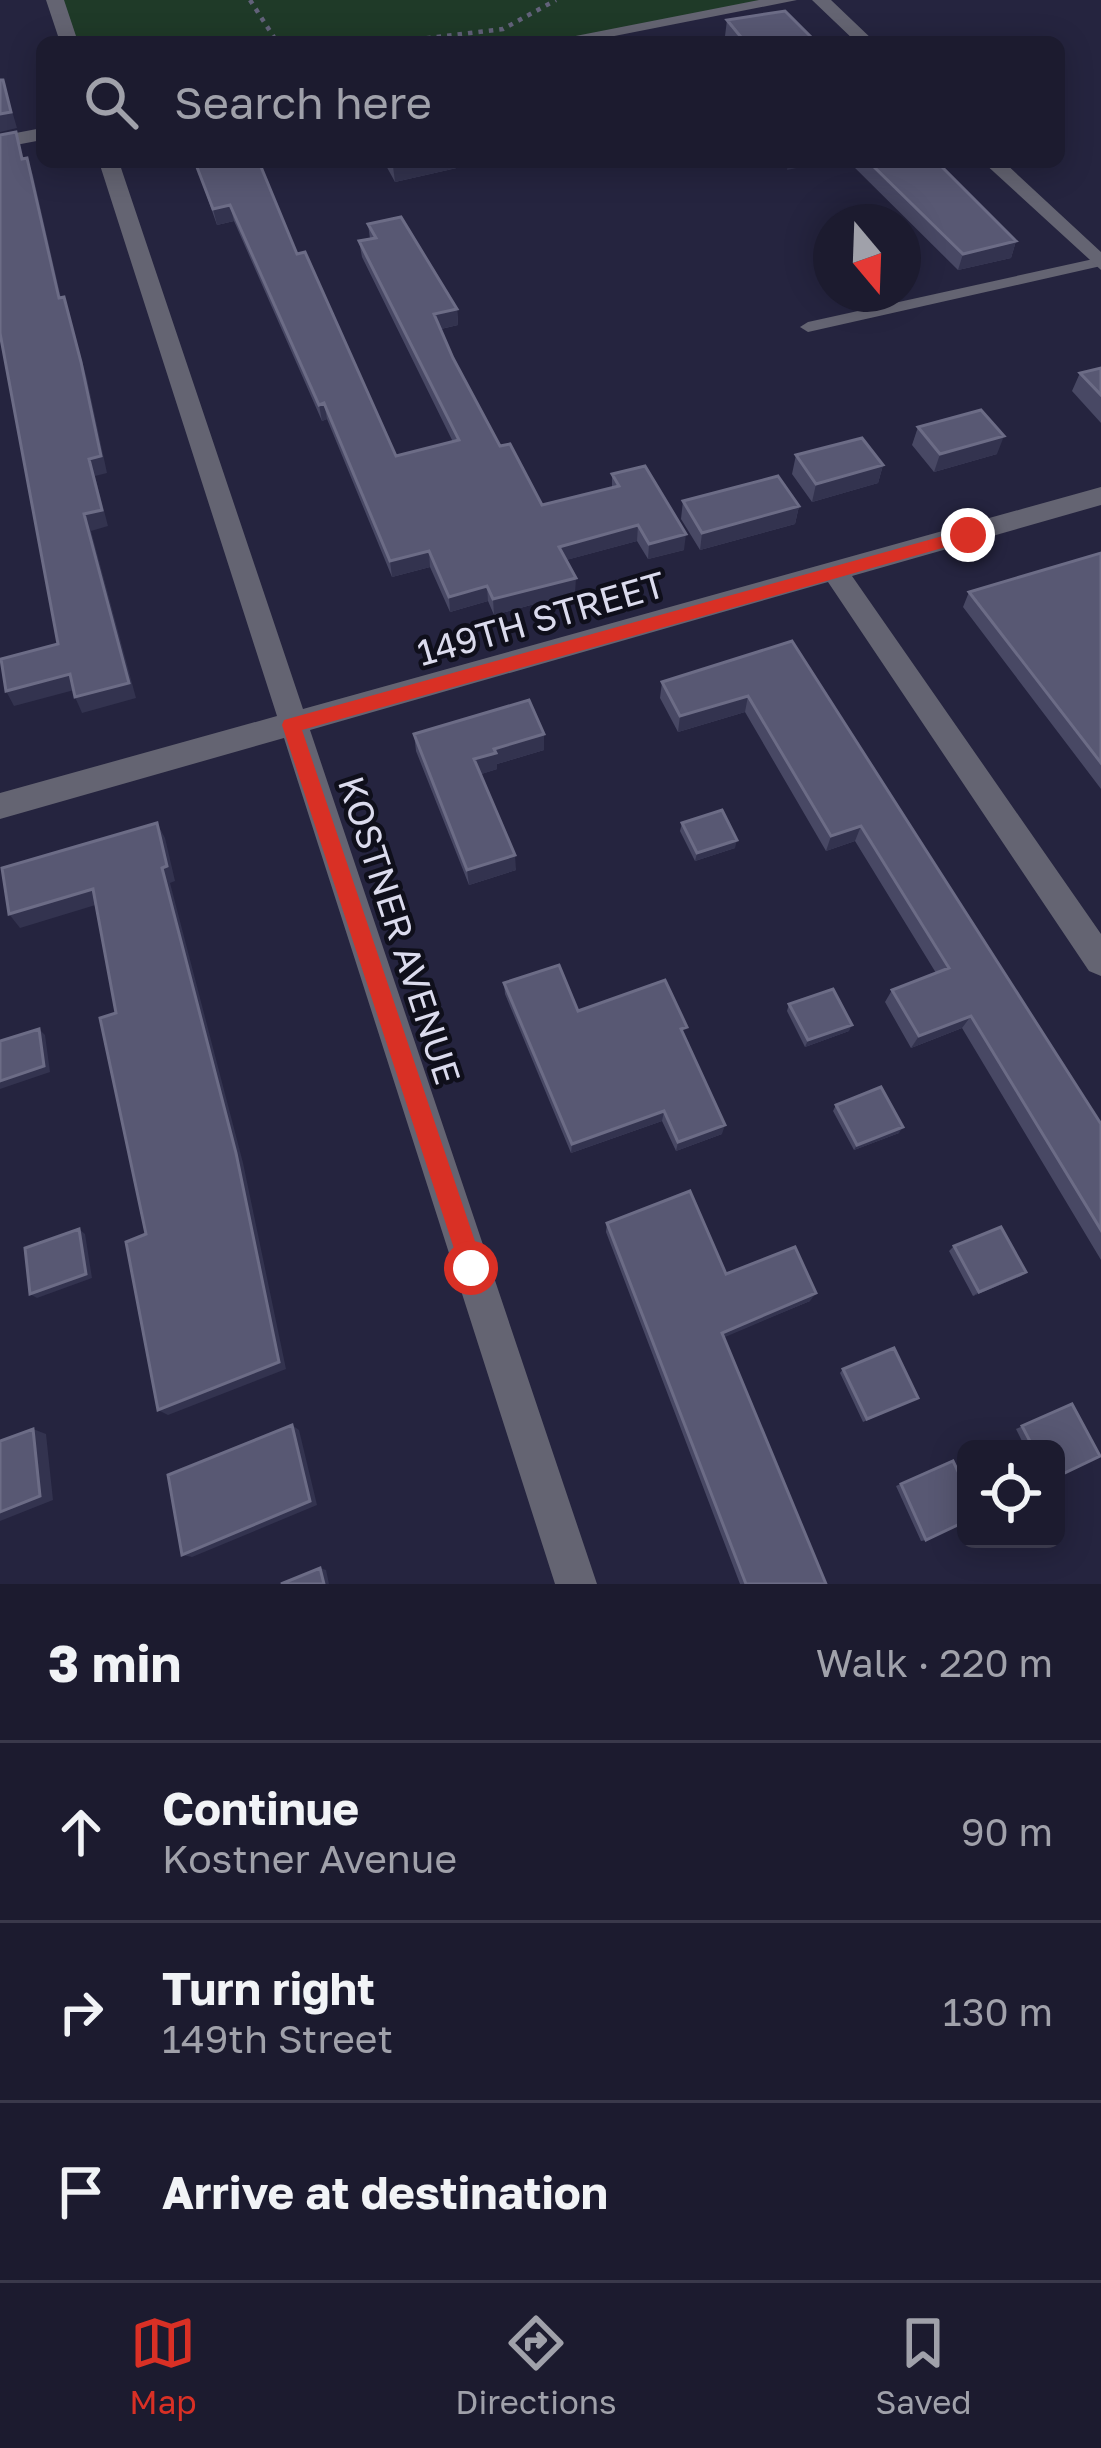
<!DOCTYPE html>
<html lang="en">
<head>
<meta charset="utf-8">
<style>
	:root { --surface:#1c1b2f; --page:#29283b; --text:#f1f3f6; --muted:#a0a1aa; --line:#3a394b; --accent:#d93025 }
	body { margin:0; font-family:"Golos Text",sans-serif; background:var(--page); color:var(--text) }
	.controls { position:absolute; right:36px; bottom:36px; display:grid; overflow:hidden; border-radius:18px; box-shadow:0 6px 30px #0003 }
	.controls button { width:108px; height:108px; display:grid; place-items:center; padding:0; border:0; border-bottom:3px solid var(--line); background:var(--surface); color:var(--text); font:60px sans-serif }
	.compass { position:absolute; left:813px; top:204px; width:108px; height:108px; border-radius:50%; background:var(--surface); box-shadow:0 6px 30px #0003; rotate:161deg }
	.stop { position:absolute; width:36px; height:36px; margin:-27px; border:9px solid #d93025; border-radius:50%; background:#fff }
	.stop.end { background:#d93025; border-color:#fff; box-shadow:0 3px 12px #0008 }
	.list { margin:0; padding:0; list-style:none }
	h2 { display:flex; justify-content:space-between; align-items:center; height:156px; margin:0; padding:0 48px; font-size:51px }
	h2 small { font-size:39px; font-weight:400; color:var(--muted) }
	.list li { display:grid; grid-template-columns:78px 1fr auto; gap:36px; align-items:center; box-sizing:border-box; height:180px; padding:0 48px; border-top:3px solid var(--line) }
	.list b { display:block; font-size:45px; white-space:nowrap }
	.list p { margin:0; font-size:39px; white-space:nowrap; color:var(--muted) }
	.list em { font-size:39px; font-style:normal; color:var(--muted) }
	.icon { flex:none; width:66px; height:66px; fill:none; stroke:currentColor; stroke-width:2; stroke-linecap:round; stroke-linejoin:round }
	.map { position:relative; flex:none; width:1101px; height:1584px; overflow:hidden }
	.search { position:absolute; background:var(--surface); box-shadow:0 6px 30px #0003; left:36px; right:36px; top:36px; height:132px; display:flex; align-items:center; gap:30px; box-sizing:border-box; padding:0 42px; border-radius:18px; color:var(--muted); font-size:45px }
	.sheet { height:696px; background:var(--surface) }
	nav { display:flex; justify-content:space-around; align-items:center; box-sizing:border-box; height:168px; border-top:3px solid var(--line); background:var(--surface); font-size:33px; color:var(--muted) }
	nav a { display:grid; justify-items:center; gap:6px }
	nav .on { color:var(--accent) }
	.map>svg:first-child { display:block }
</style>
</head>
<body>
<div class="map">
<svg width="1101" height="1584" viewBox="0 0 1101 1584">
	<rect width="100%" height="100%" fill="#25243f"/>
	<path fill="#1f3a28" d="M55 0H788L554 42H69Z"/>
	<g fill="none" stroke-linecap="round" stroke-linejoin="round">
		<path stroke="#62627a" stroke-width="4.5" stroke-dasharray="4.5 6" stroke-linecap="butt" d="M250 0 277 42
			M395 42 503 29 556 0"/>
		<path fill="#646472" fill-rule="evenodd" d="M1098 258 1101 266 808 332 800 327 808 322Z"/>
		<path fill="#646472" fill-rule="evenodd" d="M46 0H64L78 42H60Z
			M759 0H797L584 42H545Z
			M812 0H831L875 42H856Z
			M42 128V140L0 148V136Z
			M99 162H119L303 709 1101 487V505L852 576 1101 934V976L1089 971 828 582 310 730 597 1584H555L284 738 0 819V793L277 716Z
			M983 162H1004L1101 252V270Z"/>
	</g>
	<path fill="#484864" d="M727 20 816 42H730L725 36Z
		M195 162H293L262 168 297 254 396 456 453 442 362 257 359 241 370 239 368 224 457 309 458 325 441 329 453 358 500 446 542 505 612 488V474L684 550 648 559 637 541 566 560 575 593 494 615 488 601 450 612 430 567 392 577 327 419 322 421 234 221 217 225Z
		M384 162H483L395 182Z
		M849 162H937L1016 241 1011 258 958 270Z
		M1101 368V423L1072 391 1080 373Z
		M918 427 997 454 934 472 912 445Z
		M796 455 883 465 878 483 812 502 792 474Z
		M683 501 799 506 795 524 700 550 681 519Z
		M1101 553V789L963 607 969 592Z
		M792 641 1101 1124V1260L962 1028 911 1048 885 1002 892 990 936 973 855 841 826 851 745 712 678 732 660 698 662 682Z
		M414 734 544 750 497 764V769L481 774 516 870 469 885 416 751Z
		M682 823 735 848 695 861 680 831Z
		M504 983 578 1011 685 1037 722 1134 676 1151 662 1121 571 1153 505 994Z
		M789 1004 849 1031 805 1047 787 1011Z
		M836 1105 899 1133 854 1150 833 1111Z
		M607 1223 726 1274 810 1301 723 1337 826 1584H740L606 1232Z
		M954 1246 1026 1272 1021 1276 973 1296 949 1251Z
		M843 1369 918 1398 863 1422 840 1373Z
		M1072 1404 1056 1449H1026L1016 1429Z
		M953 1461 926 1540 921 1541 896 1486Z"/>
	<path fill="#33334f" d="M3 80 17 128 0 132V114Z
		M27 158 33 175 65 315 59 298Z
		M257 162H293L258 168Z
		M411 162H483L395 182 393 166Z
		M788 162H825L787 170Z
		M230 205 234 221 217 225 213 209Z
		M1016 241 1011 258 958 270 963 254Z
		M64 297 87 379 107 473 95 476 108 526 91 531 136 698 82 713 75 697 84 514 89 459Z
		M457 309 458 325 436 330 434 314Z
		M324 403 327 419 322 421 319 405Z
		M1004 436 997 454 934 472 940 454Z
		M883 465 878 483 812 502 816 484Z
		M799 506 795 524 700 550 702 533Z
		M638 525 637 541 559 562V547Z
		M686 534 684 550 648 559 649 544Z
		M429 551 430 567 392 577 390 561Z
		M576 578 575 593 494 615 493 599Z
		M487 586 488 601 450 612 449 597Z
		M70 674 78 689 14 706 6 691Z
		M748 696 745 712 678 732 680 716Z
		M544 734V750L497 764V769L476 776 474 759 494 749Z
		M157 823 165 838 175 881 170 883 243 1163 286 1369 168 1415 158 1410 162 868Z
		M861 826 855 841 826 851 831 836Z
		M737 840 735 848 695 861 697 853Z
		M515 855 516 870 469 885 467 870Z
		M93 889 102 903 20 928 9 914Z
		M971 1016 962 1028 911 1048 919 1036Z
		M852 1025 849 1031 805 1047 808 1040Z
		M39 1029 45 1035 50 1072 0 1089V1081Z
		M664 1111 662 1121 571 1153 572 1144Z
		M725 1125 722 1134 676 1151 678 1142Z
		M903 1127 899 1133 854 1150 857 1145Z
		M79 1229 85 1234 92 1278 37 1298 30 1294Z
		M1026 1272 1021 1276 973 1296 979 1292Z
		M816 1293 810 1301 718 1340 722 1333Z
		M292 1425 299 1430 317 1505 192 1557 182 1555Z
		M33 1429 46 1434 53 1500 0 1521V1512Z
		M320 1568 326 1570 329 1584H324Z"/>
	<path fill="#585873" stroke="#6c6c86" stroke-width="3" d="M785 11 816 42H745L727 20Z
		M0 80H3L11 112 0 114Z
		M16 132 22 159 27 158 59 298 64 297 81 362 101 456 89 459 102 510 84 514 129 683 75 697 70 674 6 691 1 659 58 644 0 333V135Z
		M195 162H259L297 254 305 252 396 456 459 440 359 241 376 238 368 224 401 217 457 309 434 314 453 358 500 446 510 444 542 505 619 486 612 474 645 466 686 534 649 544 638 525 559 547 576 578 493 599 487 586 449 597 429 551 390 561 324 403 319 405 230 205 213 209Z
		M869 162H937L1016 241 963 254Z
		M1101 368V395L1080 373Z
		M981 410 1004 436 940 454 918 427Z
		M862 438 883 465 816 484 796 455Z
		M778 476 799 506 702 533 683 501Z
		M1101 553V763L969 592Z
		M792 641 1101 1124V1230L971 1016 919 1036 892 990 949 968 861 826 831 836 748 696 680 716 662 682Z
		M529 700 544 734 494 749 496 753 474 759 515 855 467 870 414 734Z
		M722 810 737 840 697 853 682 823Z
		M157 823 167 866 162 868 236 1153 279 1362 158 1410 126 1242 146 1234 100 1018 116 1013 93 889 9 914 2 868Z
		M559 965 578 1011 665 980 687 1027 681 1029 725 1125 678 1142 664 1111 572 1144 504 983Z
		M833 989 852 1025 808 1040 789 1004Z
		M39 1029 44 1066 0 1081V1041Z
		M881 1087 903 1127 857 1145 836 1105Z
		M690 1191 726 1274 795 1247 816 1293 722 1333 826 1584H746L607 1223Z
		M1001 1227 1026 1272 979 1292 954 1246Z
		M79 1229 86 1274 30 1294 25 1248Z
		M894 1348 918 1398 867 1419 843 1369Z
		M1072 1404 1100 1456 1056 1477V1449H1034L1022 1426Z
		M292 1425 310 1501 182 1555 168 1475Z
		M33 1429 40 1496 0 1512V1441Z
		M953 1461 966 1488V1521L926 1540 901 1484Z
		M320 1568 324 1584H281Z"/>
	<path fill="#d93025" d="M968 529 974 530V539L302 730 484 1268 471 1280 463 1276 282 725 284 720Z"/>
	<g text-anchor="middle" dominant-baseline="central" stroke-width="9" stroke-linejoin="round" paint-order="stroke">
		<g font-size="36" fill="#dbdbed" stroke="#0f0f1b">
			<text transform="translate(541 618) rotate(-16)">149TH STREET</text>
			<text transform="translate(400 930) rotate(72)">KOSTNER AVENUE</text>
		</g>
	</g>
</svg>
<div class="controls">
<button><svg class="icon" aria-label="locate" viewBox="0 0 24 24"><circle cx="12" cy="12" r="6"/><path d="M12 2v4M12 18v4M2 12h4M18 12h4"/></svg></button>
</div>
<svg class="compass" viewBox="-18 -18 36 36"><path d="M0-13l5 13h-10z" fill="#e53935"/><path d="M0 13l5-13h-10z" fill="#a0a1aa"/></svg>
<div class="stop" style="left:471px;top:1268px"></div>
<div class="stop end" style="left:968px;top:535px"></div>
<div class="search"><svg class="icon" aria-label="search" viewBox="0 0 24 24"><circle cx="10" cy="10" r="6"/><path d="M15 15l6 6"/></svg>Search here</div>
</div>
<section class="sheet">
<h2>3 min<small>Walk · 220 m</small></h2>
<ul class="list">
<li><svg class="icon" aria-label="ahead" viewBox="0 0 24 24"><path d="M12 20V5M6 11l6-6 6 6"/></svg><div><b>Continue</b><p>Kostner Avenue</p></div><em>90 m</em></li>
<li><svg class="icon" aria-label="right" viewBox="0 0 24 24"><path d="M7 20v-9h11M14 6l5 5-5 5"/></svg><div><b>Turn right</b><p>149th Street</p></div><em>130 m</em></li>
<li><svg class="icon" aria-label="arrive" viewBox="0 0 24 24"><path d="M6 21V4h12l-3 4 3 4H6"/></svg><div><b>Arrive at destination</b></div></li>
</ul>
</section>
<nav>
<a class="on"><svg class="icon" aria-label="map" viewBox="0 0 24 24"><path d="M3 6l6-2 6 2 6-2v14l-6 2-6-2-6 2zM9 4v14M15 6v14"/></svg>Map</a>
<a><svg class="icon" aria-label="directions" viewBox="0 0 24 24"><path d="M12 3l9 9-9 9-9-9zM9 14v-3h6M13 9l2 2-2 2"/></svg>Directions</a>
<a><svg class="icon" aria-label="saved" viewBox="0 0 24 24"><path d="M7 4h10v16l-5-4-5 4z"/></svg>Saved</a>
</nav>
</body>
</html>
